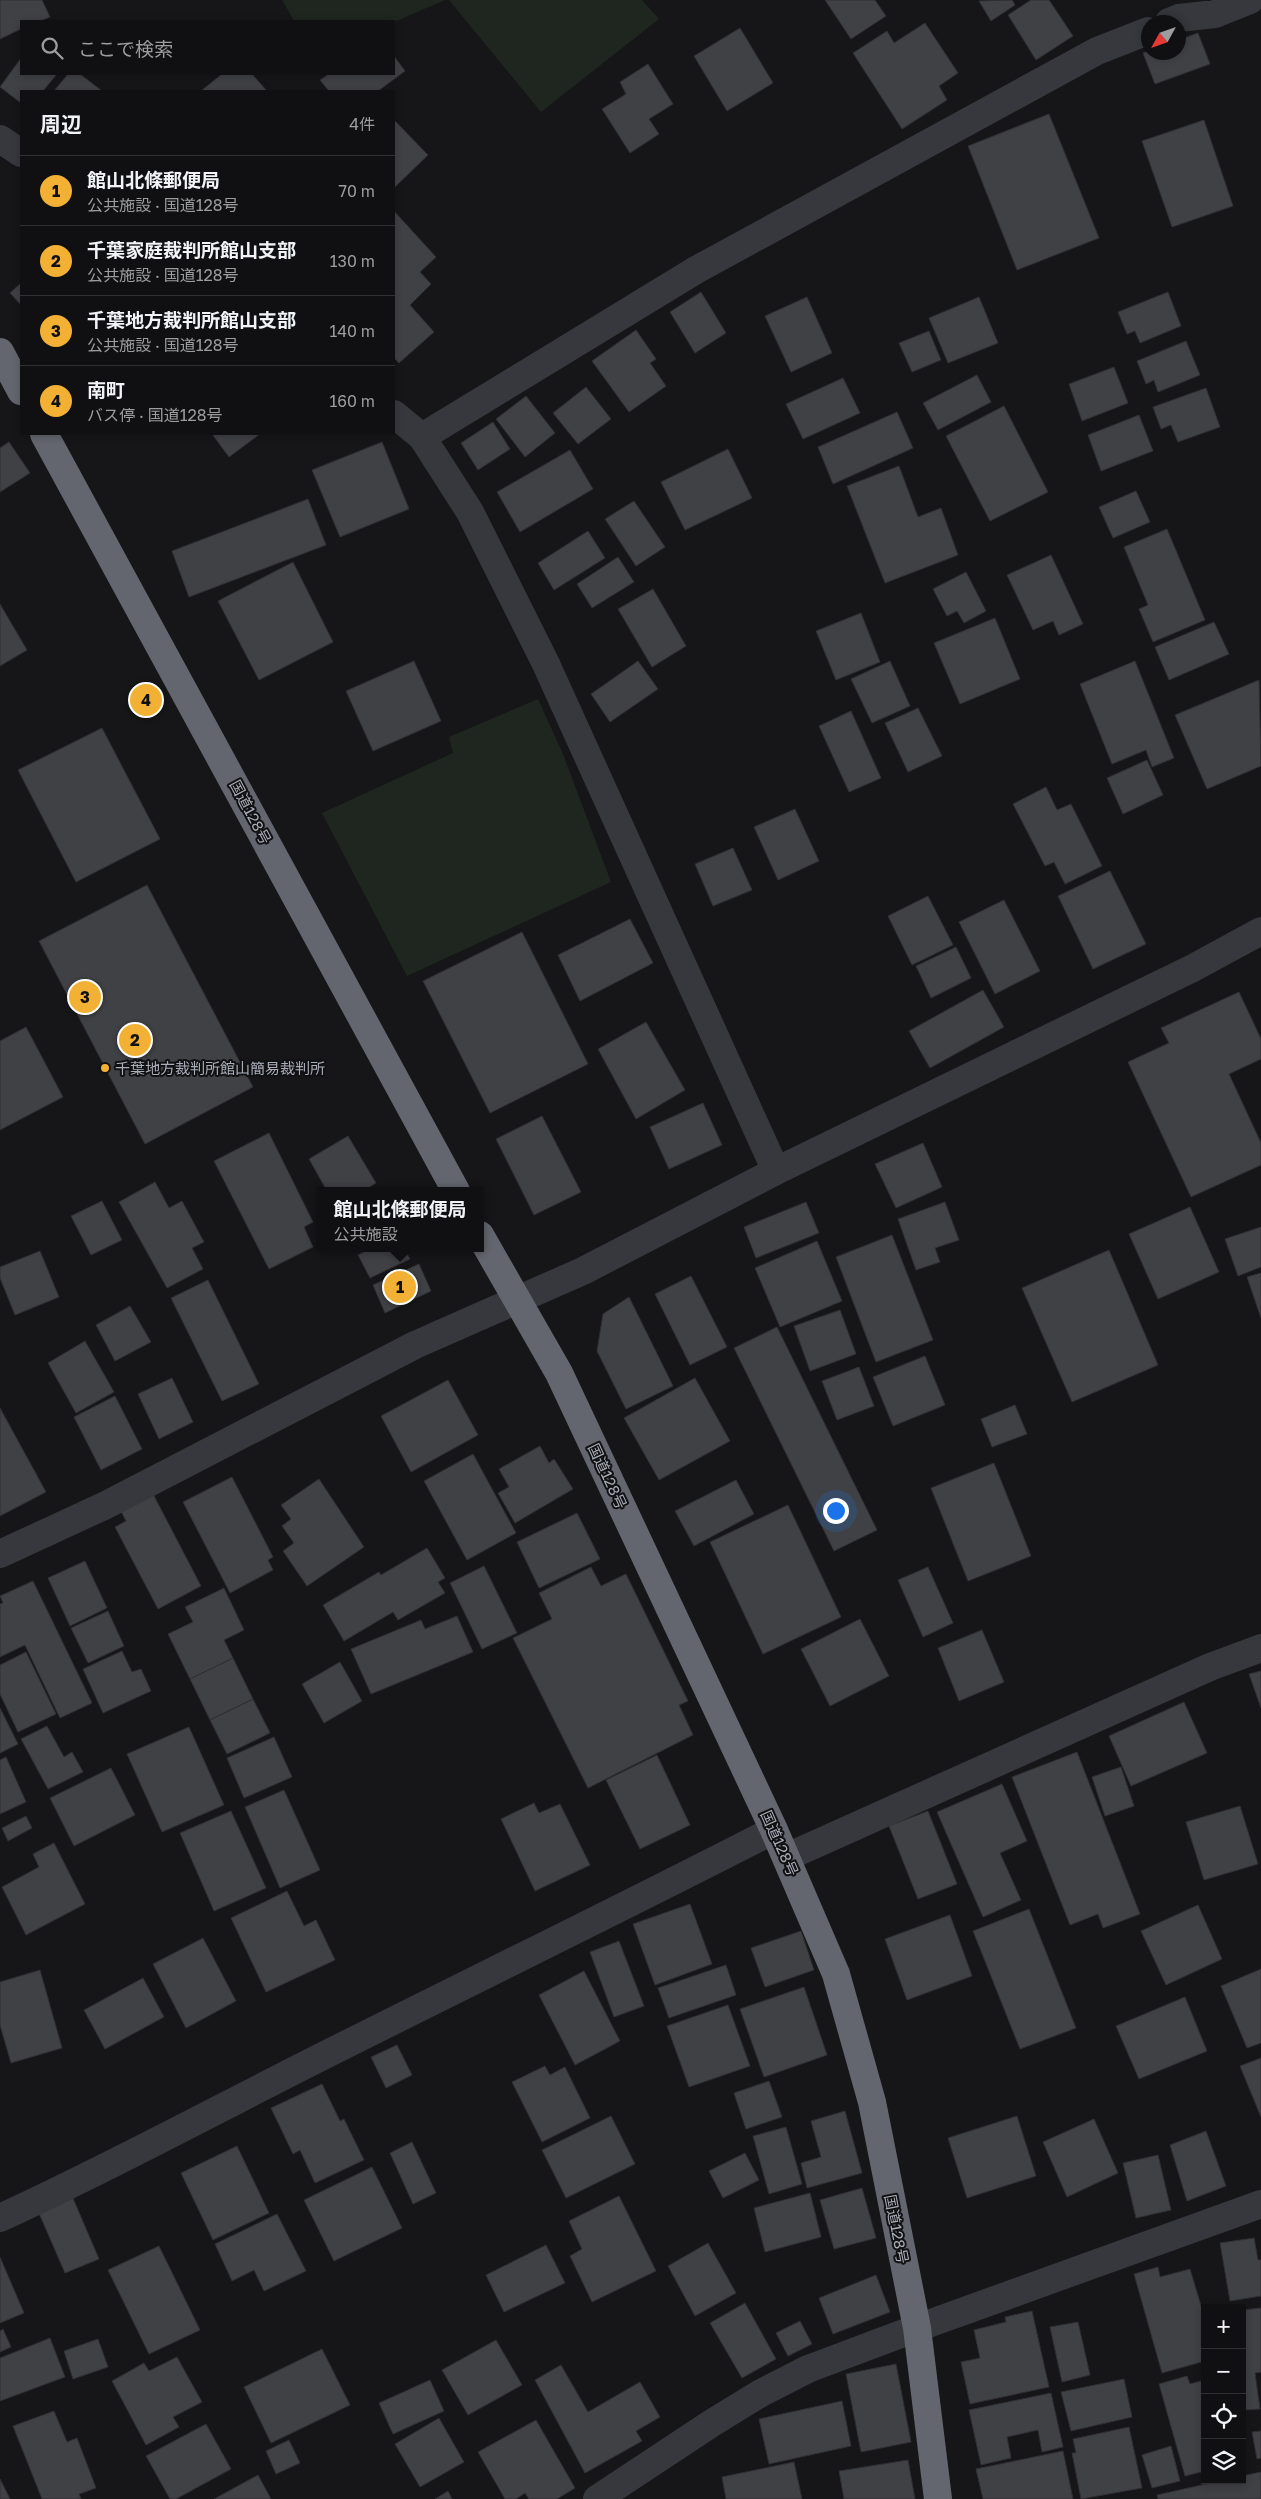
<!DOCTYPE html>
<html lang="ja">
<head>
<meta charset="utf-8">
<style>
	:root { --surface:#101012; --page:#1e1e20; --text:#f1f3f6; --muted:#9c9d9f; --line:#303032; --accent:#f2b134 }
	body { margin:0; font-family:"Golos Text","Noto Sans JP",sans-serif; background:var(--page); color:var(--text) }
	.controls { position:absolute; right:15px; bottom:15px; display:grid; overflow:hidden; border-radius:0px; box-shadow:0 2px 8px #0003 }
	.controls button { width:45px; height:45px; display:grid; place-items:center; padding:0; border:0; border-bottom:1px solid var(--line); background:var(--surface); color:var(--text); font:25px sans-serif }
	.compass { position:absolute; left:1141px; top:15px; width:45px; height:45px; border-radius:50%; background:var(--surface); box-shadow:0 2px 8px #0003; rotate:230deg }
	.you { position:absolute; left:835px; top:1510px; width:18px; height:18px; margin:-12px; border:4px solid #fff; border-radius:50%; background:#1a73e8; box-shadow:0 0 0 8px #1a73e833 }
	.badge { display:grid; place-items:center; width:32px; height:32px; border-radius:50%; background:var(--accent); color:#111; font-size:16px; font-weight:700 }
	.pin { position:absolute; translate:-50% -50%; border:2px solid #fff; box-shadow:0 1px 5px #0006 }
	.popup { position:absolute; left:316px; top:1187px; width:168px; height:65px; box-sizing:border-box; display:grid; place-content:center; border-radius:0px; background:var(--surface); filter:drop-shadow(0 1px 4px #0005); font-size:16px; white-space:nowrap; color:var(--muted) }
	.popup b { font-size:19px; color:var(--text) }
	.popup::after { content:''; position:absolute; left:50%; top:100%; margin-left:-10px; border:10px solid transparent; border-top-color:var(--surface) }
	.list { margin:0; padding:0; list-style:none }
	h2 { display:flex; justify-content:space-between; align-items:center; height:65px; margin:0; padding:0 20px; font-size:21px }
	h2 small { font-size:16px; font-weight:400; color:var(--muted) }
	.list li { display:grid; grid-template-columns:32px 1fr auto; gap:15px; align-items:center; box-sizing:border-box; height:70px; padding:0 20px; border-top:1px solid var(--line) }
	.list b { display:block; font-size:19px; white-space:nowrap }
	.list p { margin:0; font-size:16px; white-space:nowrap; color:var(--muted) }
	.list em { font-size:16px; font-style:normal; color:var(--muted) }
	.icon { flex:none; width:28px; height:28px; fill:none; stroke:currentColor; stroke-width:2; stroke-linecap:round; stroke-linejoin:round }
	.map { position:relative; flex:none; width:1261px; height:2499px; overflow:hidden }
	.search { position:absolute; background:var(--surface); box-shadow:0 2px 8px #0003; left:20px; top:20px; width:375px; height:55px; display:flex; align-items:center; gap:12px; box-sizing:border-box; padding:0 18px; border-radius:0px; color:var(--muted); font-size:19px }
	.panel { position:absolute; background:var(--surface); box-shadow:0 2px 8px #0003; left:20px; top:90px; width:375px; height:345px; border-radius:0px }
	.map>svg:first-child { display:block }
</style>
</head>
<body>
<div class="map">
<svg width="1261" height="2499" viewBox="0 0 1261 2499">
	<rect width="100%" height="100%" fill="#161618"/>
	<path fill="#1e261f" d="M282 0H445L394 22 294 21Z
		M449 0H642L659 19 541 112Z
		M538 699 563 754 611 882 407 976 322 813 453 753 449 737Z"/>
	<path fill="#404145" stroke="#303034" d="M0 0H42L50 17 40 21H21V29L0 39Z
		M825 0H875L886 16 851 39Z
		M1012 0 1015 5 991 21 979 1Z
		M1031 0H1049L1073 36 1036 60 1008 15Z
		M925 23 958 73 939 86 947 100 902 129 853 53 887 31 894 43Z
		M740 28 773 83 727 111 694 56Z
		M1198 33 1210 64 1155 84 1143 53 1148 51 1178 52V40Z
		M394 56 405 71 378 91H329L320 80 329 74H394Z
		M21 58V74H57L43 91H21V103L0 87Z
		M648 64 673 104 649 119 659 134 630 153 602 109 626 94 620 82Z
		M68 74H80L102 91H54Z
		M222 74H252L267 91H201Z
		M1049 114 1099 238 1017 270 968 146Z
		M1204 120 1233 206 1172 227 1142 141Z
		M395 121 428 155 394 188V122Z
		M394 211 436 257 420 272 431 284 410 305 434 332 399 363 394 358Z
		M21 283V305L10 293Z
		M701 292 726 333 695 353 670 312Z
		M1168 292 1181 326 1140 343 1135 331 1127 334 1118 312Z
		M807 297 832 353 791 372 765 316Z
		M979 297 998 343 948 363 929 318Z
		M636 330 656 359 650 363 666 386 629 412 592 361Z
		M929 331 941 360 912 372 899 343Z
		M1186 341 1200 375 1158 392 1154 380 1146 384 1137 361Z
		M1114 367 1128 403 1082 421 1069 384Z
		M977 375 991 402 938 430 923 403Z
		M843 378 860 413 803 439 786 404Z
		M586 387 611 419 578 444 553 413Z
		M1206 388 1220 427 1178 442 1171 425 1161 429 1153 407Z
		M526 396 555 433 525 457 496 419Z
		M1004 406 1048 492 990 521 946 436Z
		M897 412 913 448 833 484 818 447Z
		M1139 415 1153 451 1101 471 1088 435Z
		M493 422 510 449 478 470 461 443Z
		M212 434H260L229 457Z
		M9 442 30 473 0 492V448Z
		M382 442 409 509 340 537 312 470Z
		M728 449 752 498 685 530 661 482Z
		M570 450 593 489 520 532 497 492Z
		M899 466 918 517 941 508 958 555 885 583 847 486Z
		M1136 491 1150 522 1113 538 1099 507Z
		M308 499 326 545 189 597 172 551Z
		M634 501 665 547 636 566 605 519Z
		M1167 529 1205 620 1153 642 1139 609 1148 605 1124 547Z
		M588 531 605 558 554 590 538 563Z
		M1051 555 1083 624 1059 635 1053 621 1033 630 1007 575Z
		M618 557 634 582 592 608 577 584Z
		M293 562 333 642 259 680 218 601Z
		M966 572 986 611 964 623 957 611 947 616 933 589Z
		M653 589 686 646 652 667 618 609Z
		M0 604 27 650 0 666Z
		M861 613 880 662 836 680 816 631Z
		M995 618 1020 679 960 704 934 643Z
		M1214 622 1229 654 1169 680 1155 647Z
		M414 661 441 721 373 751 346 691Z
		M638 661 658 689 610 722 591 694Z
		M890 661 910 706 872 723 851 679Z
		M1135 661 1174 758 1152 767 1146 750 1112 764 1080 684Z
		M1259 680 1261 766 1207 789 1175 715Z
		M918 708 942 756 908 772 885 723Z
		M851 711 881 778 849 792 819 726Z
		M102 728 160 839 76 882 18 770Z
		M1147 760 1163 795 1123 814 1107 778Z
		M1046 787 1057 810 1071 804 1102 866 1065 884 1054 862 1045 866 1013 804Z
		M795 809 819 861 778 880 754 827Z
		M733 848 752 890 713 906 695 864Z
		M1110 871 1146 944 1093 969 1058 896Z
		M147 885 253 1087 145 1144 39 941Z
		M928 896 953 945 912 965 888 916Z
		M1004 900 1040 971 995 994 959 922Z
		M630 919 653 963 580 1001 558 955Z
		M522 932 588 1064 490 1113 423 981Z
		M956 947 971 978 931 998 916 966Z
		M983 990 1004 1027 930 1068 909 1031Z
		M1239 992 1261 1039V1059L1229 1074 1261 1143V1165L1191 1197 1128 1062 1169 1043 1161 1028Z
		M646 1022 685 1090 636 1119 598 1049Z
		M26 1027 63 1097 0 1130V1041Z
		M703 1103 722 1145 669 1169 650 1127Z
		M542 1116 581 1192 534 1215 496 1139Z
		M269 1133 313 1222 304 1227 313 1247 269 1269 214 1161Z
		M348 1136 376 1183 363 1191H327L309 1159Z
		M923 1143 942 1187 896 1208 875 1164Z
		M155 1182 169 1208 182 1201 204 1242 192 1248 203 1269 167 1288 119 1202Z
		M102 1201 122 1240 91 1255 71 1216Z
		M806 1202 819 1233 756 1258 744 1227Z
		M945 1202 959 1240 935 1248 940 1262 916 1270 898 1219Z
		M1190 1207 1219 1272 1158 1299 1129 1234Z
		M1261 1227V1267L1238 1276 1225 1239Z
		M892 1235 933 1340 876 1362 836 1257Z
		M817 1241 842 1301 780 1327 755 1268Z
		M371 1248H404L410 1259 370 1278 358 1255Z
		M1109 1250 1158 1365 1072 1402 1022 1288Z
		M40 1251 59 1297 15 1315 0 1278V1267Z
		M419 1264 431 1291 385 1313 373 1285Z
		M1261 1273V1318L1247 1277Z
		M691 1276 727 1347 690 1365 655 1294Z
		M208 1280 259 1384 222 1401 171 1298Z
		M629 1297 673 1386 626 1409 597 1351 603 1314Z
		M130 1306 151 1342 115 1361 96 1325Z
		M840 1310 856 1354 810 1371 794 1326Z
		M777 1327 877 1530 834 1551 734 1348Z
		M85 1341 114 1392 76 1413 48 1363Z
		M925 1356 945 1405 893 1426 873 1377Z
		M859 1367 874 1406 837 1420 822 1381Z
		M172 1378 193 1422 159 1439 138 1394Z
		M695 1378 730 1441 659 1480 624 1418Z
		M448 1380 478 1435 411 1472 381 1416Z
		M115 1396 142 1449 101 1470 74 1417Z
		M1015 1405 1027 1434 992 1447 981 1419Z
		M0 1408 46 1492 0 1516Z
		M540 1446 549 1463 554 1459 573 1489 515 1523 498 1493 509 1487 499 1469Z
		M473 1454 516 1533 467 1560 424 1481Z
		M994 1463 1031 1556 968 1581 931 1488Z
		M232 1477 273 1557 268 1560 273 1570 230 1593 183 1502Z
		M319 1479 364 1547 307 1586 283 1551 294 1543 282 1526 291 1519 281 1505Z
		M736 1480 754 1514 694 1546 675 1511Z
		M152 1492 201 1586 158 1609 115 1527 126 1521 120 1509Z
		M788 1505 841 1617 763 1654 710 1542Z
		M577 1513 600 1559 539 1588 517 1542Z
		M427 1548 445 1578 438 1582 445 1593 398 1620 393 1612 344 1641 323 1605 379 1572 381 1575Z
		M85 1561 107 1608 70 1626 48 1578Z
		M484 1566 517 1633 482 1649 450 1583Z
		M591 1567 601 1586 626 1574 688 1701 679 1705 693 1735 588 1788 513 1638 552 1619 539 1593Z
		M928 1567 953 1623 923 1637 898 1580Z
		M33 1581 92 1703 60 1718 25 1645 0 1657V1604L3 1603 0 1596Z
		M224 1588 244 1630 224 1640 233 1658 190 1679 168 1634 193 1622 185 1607Z
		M108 1611 124 1646 88 1663 71 1628Z
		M457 1616 473 1652 371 1694 351 1649 421 1620 425 1629Z
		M860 1619 889 1676 830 1706 801 1649Z
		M982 1630 1004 1682 959 1701 938 1648Z
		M122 1651 132 1672 141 1669 151 1691 103 1713 83 1669Z
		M26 1652 56 1714 18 1732 0 1694V1665Z
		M233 1658 253 1699 210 1720 190 1679Z
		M340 1662 362 1701 324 1723 302 1684Z
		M1261 1671V1708L1249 1674Z
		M253 1699 270 1733 227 1754 210 1720Z
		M1184 1702 1207 1753 1131 1786 1109 1736Z
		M0 1708 18 1744 0 1753Z
		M47 1726 64 1757 72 1752 83 1772 48 1789 21 1739Z
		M189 1727 224 1805 162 1832 127 1754Z
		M274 1737 292 1777 244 1798 227 1758Z
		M1077 1752 1140 1914 1103 1928 1098 1914 1070 1925 1012 1777Z
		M657 1755 690 1825 640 1849 606 1780Z
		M6 1757 26 1802 0 1814V1760Z
		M1121 1767 1134 1806 1105 1816 1092 1777Z
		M111 1768 135 1815 74 1846 50 1798Z
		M1002 1784 1027 1841 1000 1853 1021 1900 983 1917 937 1812Z
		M284 1790 320 1870 280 1888 245 1807Z
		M534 1803 539 1813 560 1804 590 1865 535 1891 501 1819Z
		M1240 1806 1258 1864 1204 1880 1186 1822Z
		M231 1811 266 1888 214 1911 180 1833Z
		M928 1811 957 1884 918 1899 889 1826Z
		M26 1816 32 1828 8 1841 2 1828Z
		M54 1843 85 1904 26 1935 2 1887 39 1867 33 1854Z
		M287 1891 304 1926 316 1920 335 1960 266 1992 231 1918Z
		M690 1904 712 1964 655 1985 633 1924Z
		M1198 1905 1222 1959 1166 1985 1141 1931Z
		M1029 1909 1076 2028 1020 2049 973 1931Z
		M950 1915 972 1976 907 2000 885 1939Z
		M801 1931 814 1970 765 1987 751 1948Z
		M203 1938 236 2001 186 2028 153 1964Z
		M619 1941 644 2006 614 2017 590 1952Z
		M726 1965 736 1995 669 2018 658 1988Z
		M1261 1969V2043L1247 2048 1221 1986Z
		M40 1970 62 2048 11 2063 0 2025V1982Z
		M584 1971 620 2041 575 2065 539 1995Z
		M143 1978 164 2017 105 2049 84 2010Z
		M804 1987 827 2055 764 2077 740 2009Z
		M1185 1997 1207 2051 1139 2079 1116 2026Z
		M728 2005 750 2066 689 2087 667 2026Z
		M397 2045 412 2075 386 2088 371 2057Z
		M1261 2058V2117L1240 2066Z
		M545 2066 550 2075 565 2067 590 2118 542 2142 512 2082Z
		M769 2081 782 2117 746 2129 734 2093Z
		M322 2084 340 2121 344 2119 364 2160 315 2183 300 2150 293 2154 271 2108Z
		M845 2111 862 2173 807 2188 801 2163 821 2157 811 2121Z
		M611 2116 635 2164 566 2198 542 2150Z
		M1017 2116 1036 2176 967 2198 948 2138Z
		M1094 2119 1118 2173 1067 2197 1043 2142Z
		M786 2127 802 2184 769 2194 753 2136Z
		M1206 2131 1226 2186 1187 2201 1170 2145Z
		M412 2142 436 2193 413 2204 390 2153Z
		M237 2146 269 2213 213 2240 181 2173Z
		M745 2153 759 2180 723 2198 709 2171Z
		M1158 2155 1171 2210 1136 2218 1123 2163Z
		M372 2167 402 2228 334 2261 304 2200Z
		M862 2188 876 2238 834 2249 820 2200Z
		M810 2193 821 2237 765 2252 754 2208Z
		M72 2196 99 2259 65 2273 38 2211Z
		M619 2196 656 2271 592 2302 570 2256 582 2249 569 2221Z
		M277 2214 306 2271 264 2291 254 2270 232 2281 215 2244Z
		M1254 2238 1258 2260H1261V2296L1230 2301 1220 2243Z
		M708 2243 736 2293 695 2316 668 2266Z
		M546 2245 565 2283 504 2312 486 2275Z
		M159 2246 200 2330 149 2354 108 2270Z
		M0 2257 24 2313 0 2323Z
		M1158 2267 1160 2277 1190 2269 1205 2319V2361L1162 2373 1134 2274Z
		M876 2275 890 2312 833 2334 819 2298Z
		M745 2303 776 2359 742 2378 710 2323Z
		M1261 2308V2372L1255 2373 1260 2409 1245 2410 1242 2391V2310Z
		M1032 2311 1049 2387 970 2404 961 2362 980 2358 974 2330 1006 2322 1005 2317Z
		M800 2321 812 2344 788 2356 776 2333Z
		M1078 2322 1090 2375 1062 2382 1050 2327Z
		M3 2329 11 2347 0 2352V2331Z
		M50 2338 65 2377 0 2401V2358Z
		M98 2339 108 2367 73 2379 64 2351Z
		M496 2340 522 2385 468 2415 442 2370Z
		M322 2349 350 2405 271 2443 244 2387Z
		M177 2357 202 2402 173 2417 179 2427 146 2445 112 2381 144 2363 149 2371Z
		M896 2364 911 2442 861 2452 846 2374Z
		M561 2365 588 2412 640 2382 660 2417 636 2431 642 2441 585 2473 535 2380Z
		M1187 2376 1190 2384 1205 2380V2471L1185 2476 1159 2384Z
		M1124 2379 1132 2417 1071 2431 1061 2392Z
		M430 2380 444 2411 393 2434 379 2403Z
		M1051 2393 1063 2447 1042 2452 1038 2430 1007 2437 1011 2458 981 2465 969 2410Z
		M842 2401 851 2446 769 2464 759 2419Z
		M54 2411 67 2442 77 2438 96 2488 79 2494 81 2499H42L13 2426Z
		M439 2418 464 2462 420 2487 395 2444Z
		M536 2420 575 2488 557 2499H529L525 2493 516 2499H505L478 2452Z
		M206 2424 231 2469 176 2499H170L146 2456Z
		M1129 2427 1142 2488 1081 2499 1072 2453H1076L1073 2439Z
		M1261 2431V2458L1257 2459 1252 2432Z
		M289 2440 300 2463 276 2474 266 2451Z
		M1171 2446 1180 2481 1152 2488 1142 2455Z
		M1063 2451 1073 2499H983L976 2469Z
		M908 2460 915 2499H844L839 2471Z
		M794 2462 802 2499H726L722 2477Z
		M1261 2472V2499H1158L1157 2495 1224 2480H1242V2476Z
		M258 2475 271 2499H214Z
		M0 2479 10 2499H0Z
		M448 2491 452 2499H435Z"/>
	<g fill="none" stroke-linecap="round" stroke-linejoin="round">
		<path stroke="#37383d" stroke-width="28" d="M1169 22 1179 18 1215 14 1250 0
			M0 139 21 153
			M394 414 422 437 470 512 546 664 776 1171
			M422 437 696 270 1097 51 1148 31
			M0 1554 106 1505 415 1345 583 1271 776 1171 1193 968 1261 931
			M787 1857 1210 1667 1261 1648
			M0 2218C107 2169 210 2113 315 2060 468 1983 622 1908 774 1830
			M597 2499 712 2423 761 2393 808 2369 917 2328 1261 2204"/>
		<path stroke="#63666e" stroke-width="28" d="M0 352 21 391
			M44 434 456 1191
			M480 1235 559 1373 774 1830 836 1974 872 2102 917 2328 938 2499"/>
	</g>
	<circle fill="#f2b134" stroke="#111113" stroke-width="2" cx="105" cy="1068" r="5"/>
	<g text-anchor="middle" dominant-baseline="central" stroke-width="4" stroke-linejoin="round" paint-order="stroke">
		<g font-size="15" fill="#a8adb8" stroke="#111113">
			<text transform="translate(251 812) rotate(62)">国道128号</text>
			<text transform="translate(608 1476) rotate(65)">国道128号</text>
			<text transform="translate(780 1843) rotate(66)">国道128号</text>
			<text transform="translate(897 2229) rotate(79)">国道128号</text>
		</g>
		<g font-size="15" fill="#a8adb8" stroke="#111113" text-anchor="start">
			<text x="115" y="1068">千葉地方裁判所館山簡易裁判所</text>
		</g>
	</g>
</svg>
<div class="controls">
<button>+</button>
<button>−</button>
<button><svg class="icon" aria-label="locate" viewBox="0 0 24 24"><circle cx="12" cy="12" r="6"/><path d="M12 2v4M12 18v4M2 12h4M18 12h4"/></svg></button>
<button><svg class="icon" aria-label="layers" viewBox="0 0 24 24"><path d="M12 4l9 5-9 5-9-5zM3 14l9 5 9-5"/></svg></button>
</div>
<svg class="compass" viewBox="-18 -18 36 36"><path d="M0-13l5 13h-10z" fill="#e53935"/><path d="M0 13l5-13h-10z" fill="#9c9d9f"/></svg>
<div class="you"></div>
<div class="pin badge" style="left:400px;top:1287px">1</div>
<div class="popup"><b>館山北條郵便局</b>公共施設</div>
<div class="pin badge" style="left:135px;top:1040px">2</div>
<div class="pin badge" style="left:85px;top:997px">3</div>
<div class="pin badge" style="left:146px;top:700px">4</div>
<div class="search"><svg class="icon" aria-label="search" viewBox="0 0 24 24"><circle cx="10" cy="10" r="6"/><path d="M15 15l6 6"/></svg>ここで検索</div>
<section class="panel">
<h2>周辺<small>4件</small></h2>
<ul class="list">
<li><span class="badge">1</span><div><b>館山北條郵便局</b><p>公共施設 · 国道128号</p></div><em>70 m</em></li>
<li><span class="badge">2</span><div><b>千葉家庭裁判所館山支部</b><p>公共施設 · 国道128号</p></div><em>130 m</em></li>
<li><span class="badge">3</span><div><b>千葉地方裁判所館山支部</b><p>公共施設 · 国道128号</p></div><em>140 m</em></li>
<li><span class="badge">4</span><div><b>南町</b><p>バス停 · 国道128号</p></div><em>160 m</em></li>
</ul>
</section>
</div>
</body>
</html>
